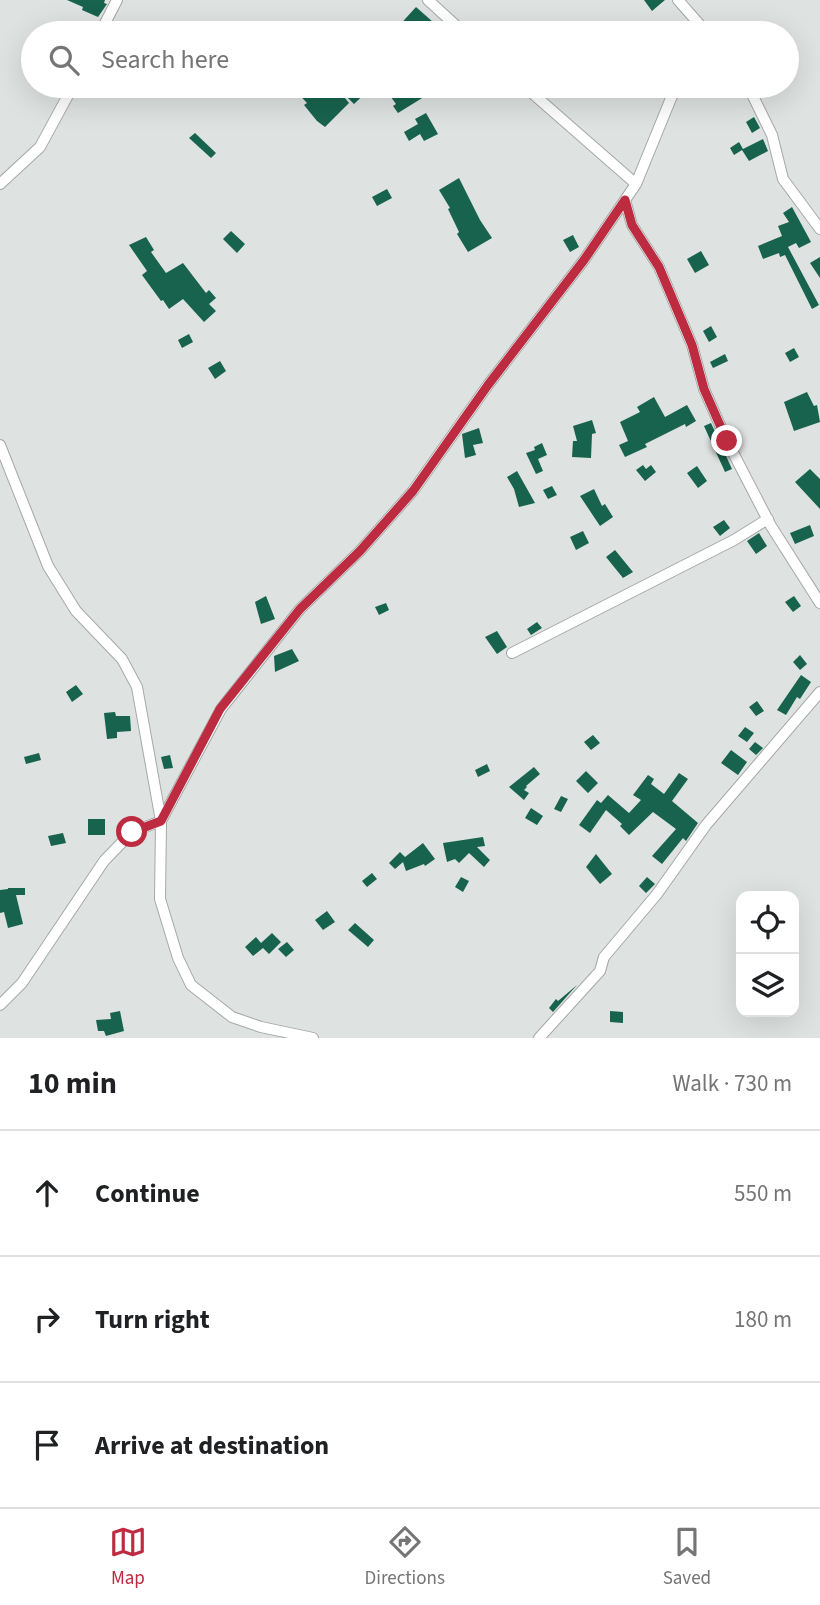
<!DOCTYPE html>
<html lang="en">
<head>
<meta charset="utf-8">
<style>
	:root { --surface:#fff; --page:#f6f6f6; --text:#202124; --muted:#757577; --line:#e0e0e0; --accent:#bc2b40 }
	body { margin:0; font-family:"Source Sans 3",sans-serif; background:var(--page); color:var(--text) }
	.controls { position:absolute; right:21px; bottom:21px; display:grid; overflow:hidden; border-radius:14px; box-shadow:0 7px 28px #0002 }
	.controls button { width:63px; height:63px; display:grid; place-items:center; padding:0; border:0; border-bottom:2px solid var(--line); background:var(--surface); color:var(--text); font:35px sans-serif }
	.stop { position:absolute; width:21px; height:21px; margin:-16px; border:5px solid #bc2b40; border-radius:50%; background:#fff }
	.stop.end { background:#bc2b40; border-color:#fff; box-shadow:0 2px 7px #0008 }
	.list { margin:0; padding:0; list-style:none }
	h2 { display:flex; justify-content:space-between; align-items:center; height:91px; margin:0; padding:0 28px; font-size:30px }
	h2 small { font-size:23px; font-weight:400; color:var(--muted) }
	.list li { display:grid; grid-template-columns:46px 1fr auto; gap:21px; align-items:center; box-sizing:border-box; height:126px; padding:0 28px; border-top:2px solid var(--line) }
	.list b { display:block; font-size:26px; white-space:nowrap }
	.list em { font-size:23px; font-style:normal; color:var(--muted) }
	.icon { flex:none; width:38px; height:38px; fill:none; stroke:currentColor; stroke-width:2; stroke-linecap:round; stroke-linejoin:round }
	.map { position:relative; flex:none; width:820px; height:1038px; overflow:hidden }
	.search { position:absolute; background:var(--surface); box-shadow:0 7px 28px #0002; left:21px; right:21px; top:21px; height:77px; display:flex; align-items:center; gap:18px; box-sizing:border-box; padding:0 24px; border-radius:38px; color:var(--muted); font-size:26px }
	.sheet { height:469px; background:var(--surface) }
	nav { display:flex; justify-content:space-around; align-items:center; box-sizing:border-box; height:98px; border-top:2px solid var(--line); background:var(--surface); font-size:19px; color:var(--muted) }
	nav a { display:grid; justify-items:center; gap:4px }
	nav .on { color:var(--accent) }
	.map>svg:first-child { display:block }
</style>
</head>
<body>
<div class="map">
<svg width="820" height="1038" viewBox="0 0 820 1038">
	<rect width="100%" height="100%" fill="#dee2e0"/>
	<path fill="#18634d" d="M67 0H105L104 3 107 4 98 17 82 10 83 7Z
		M644 0H665L652 11Z
		M416 7 433 22 423 33H400L396 29Z
		M291 86H335L349 103 325 127 317 121 304 105 307 103Z
		M359 86H373L354 104 347 97Z
		M383 86H402L408 94 421 86 427 95 398 113 393 106 396 104Z
		M426 113 438 134 424 141 420 134 409 141 404 132 418 124 415 119Z
		M754 117 760 128 752 133 746 122Z
		M195 133 216 153 211 158 189 138Z
		M763 139 768 151 749 161 742 150 734 155 730 148 739 142 743 149Z
		M459 178 480 220 492 238 468 252 457 234 459 232 448 209 450 208 439 190Z
		M387 189 392 198 377 206 372 197Z
		M792 207 811 242 799 248 796 243 788 247 819 305 812 309 785 255 780 257 779 253 763 259 758 246 782 236 778 226 789 222 783 213Z
		M231 231 245 244 237 253 223 239Z
		M573 235 579 247 570 252 563 240Z
		M146 237 154 250 151 252 166 273 183 263 206 293 209 290 216 298 209 304 216 311 204 322 183 299 169 309 163 300 161 301 142 275 147 271 129 245Z
		M701 251 709 265 695 273 687 259Z
		M820 257V278L810 263Z
		M711 326 717 337 709 342 703 331Z
		M189 334 193 342 182 348 178 340Z
		M794 348 799 357 790 362 785 353Z
		M725 354 728 361 713 368 710 362Z
		M220 361 226 371 215 379 208 368Z
		M807 392 814 406 817 405 820 422 794 431 784 402Z
		M654 397 665 417 687 405 696 421 686 427 685 424 645 444 647 447 625 457 619 445 628 441 620 422 640 412 637 407Z
		M592 420 596 433 592 434 591 458 572 457 573 441H577L573 426Z
		M711 423 732 469 725 472 704 426Z
		M479 428 483 443 473 445 476 455 465 458 462 434Z
		M542 443 547 455 538 459 543 471 536 474 526 453 535 450 534 447Z
		M643 465 646 469 651 465 656 472 645 481 636 470Z
		M697 466 707 481 698 488 687 473Z
		M810 469 820 479V509L795 482Z
		M517 471 535 503 519 507 514 489 507 477Z
		M552 486 557 495 548 499 543 490Z
		M594 489 602 506 605 504 613 517 600 526 580 496Z
		M724 520 730 528 720 536 713 527Z
		M810 525 814 536 795 544 790 533Z
		M583 531 589 543 576 550 570 537Z
		M759 533 767 546 756 554 747 541Z
		M615 550 633 572 623 578 606 557Z
		M266 596 275 619 261 624 255 602Z
		M794 596 801 606 793 612 785 602Z
		M386 603 389 610 379 615 375 607Z
		M537 622 542 628 531 635 527 629Z
		M497 631 507 647 497 654 485 637Z
		M292 649 299 661 275 672 274 656Z
		M800 655 807 664 800 670 793 662Z
		M801 675 811 682 800 699 797 697 786 715 777 710Z
		M76 685 83 694 72 702 66 692Z
		M757 701 764 711 756 716 749 707Z
		M115 712 116 716H130L131 731 117 732V738L107 739 104 713Z
		M745 727 754 733 747 742 738 736Z
		M593 735 600 743 591 750 584 742Z
		M755 742 763 748 756 755 749 749Z
		M731 750 747 762 738 775 721 763Z
		M39 753 41 760 26 764 24 757Z
		M170 755 173 768 164 769 161 757Z
		M487 764 490 771 478 777 475 770Z
		M534 767 540 774 526 786 527 787 524 790 529 793 524 800 509 787Z
		M586 771 598 783 588 793 576 781Z
		M679 773 688 779 672 801 698 823 686 841 683 838 662 864 652 856 676 829 653 812 629 835 620 826 622 824 606 810 590 833 579 825 597 800 601 803 608 795 629 813 641 800 633 795 648 775 654 779 651 784 664 794Z
		M561 796 568 799 561 812 554 809Z
		M531 808 543 816 537 825 525 818Z
		M88 819H105V835H88Z
		M63 833 66 843 51 846 48 836Z
		M483 837 485 846 477 847 490 860 484 867 469 853 459 863 455 859 447 862 443 843Z
		M423 843 435 859 425 866 424 864 406 871 403 862 395 869 389 863 400 852 405 857Z
		M596 854 612 874 600 884 586 867Z
		M372 873 377 879 367 887 362 881Z
		M461 877 469 881 463 892 455 887Z
		M647 877 655 884 646 893 639 886Z
		M8 888H25V895H16L23 924 8 928 4 912 0 913V890L8 889Z
		M327 911 335 922 323 930 315 920Z
		M355 923 374 940 368 947 348 930Z
		M272 933 281 942 269 954 263 948 253 956 245 947 256 937 261 943Z
		M287 942 294 950 286 957 278 949Z
		M577 985 553 1012 549 1008 556 999 558 1001Z
		M120 1011 124 1031 106 1036 104 1031H98L96 1020 111 1019 110 1013Z
		M610 1011 623 1012V1023L610 1022Z"/>
	<g fill="none" stroke-linecap="round" stroke-linejoin="round">
		<defs>
			<path id="minor" d="M428 0 464 33
				M678 0 707 33
				M100 33 117 0
				M524 86 636 184
				M748 86 772 135 783 179 820 229
				M0 184 40 147 73 86
				M625 200 632 225 659 267 692 345 704 389 727 441 771 526 820 603
				M0 445 48 566 76 611 122 659 137 687 161 821 160 899 178 958 191 985 232 1017 261 1027 313 1038
				M512 653 734 540 768 519
				M0 1005 22 983 104 861 132 832 161 821 221 709 300 609 360 551 413 491 488 385 584 260 636 184 676 86
				M539 1038 600 971 604 957 657 894 706 825 820 692"/>
		</defs>
		<use href="#minor" stroke="#a4a8a6" stroke-width="12"/>
		<use href="#minor" stroke="#fff" stroke-width="10"/>
	</g>
	<g fill="none" stroke-linecap="round" stroke-linejoin="round">
		<path stroke="#bc2b40" stroke-width="9" d="M132 832 161 821 220 709 300 609 360 551 413 491 488 385 584 260 625 200 632 225 659 267 692 345 704 389 727 441"/>
	</g>
</svg>
<div class="controls">
<button><svg class="icon" aria-label="locate" viewBox="0 0 24 24"><circle cx="12" cy="12" r="6"/><path d="M12 2v4M12 18v4M2 12h4M18 12h4"/></svg></button>
<button><svg class="icon" aria-label="layers" viewBox="0 0 24 24"><path d="M12 4l9 5-9 5-9-5zM3 14l9 5 9-5"/></svg></button>
</div>
<div class="stop" style="left:132px;top:832px"></div>
<div class="stop end" style="left:727px;top:441px"></div>
<div class="search"><svg class="icon" aria-label="search" viewBox="0 0 24 24"><circle cx="10" cy="10" r="6"/><path d="M15 15l6 6"/></svg>Search here</div>
</div>
<section class="sheet">
<h2>10 min<small>Walk · 730 m</small></h2>
<ul class="list">
<li><svg class="icon" aria-label="ahead" viewBox="0 0 24 24"><path d="M12 20V5M6 11l6-6 6 6"/></svg><div><b>Continue</b></div><em>550 m</em></li>
<li><svg class="icon" aria-label="right" viewBox="0 0 24 24"><path d="M7 20v-9h11M14 6l5 5-5 5"/></svg><div><b>Turn right</b></div><em>180 m</em></li>
<li><svg class="icon" aria-label="arrive" viewBox="0 0 24 24"><path d="M6 21V4h12l-3 4 3 4H6"/></svg><div><b>Arrive at destination</b></div></li>
</ul>
</section>
<nav>
<a class="on"><svg class="icon" aria-label="map" viewBox="0 0 24 24"><path d="M3 6l6-2 6 2 6-2v14l-6 2-6-2-6 2zM9 4v14M15 6v14"/></svg>Map</a>
<a><svg class="icon" aria-label="directions" viewBox="0 0 24 24"><path d="M12 3l9 9-9 9-9-9zM9 14v-3h6M13 9l2 2-2 2"/></svg>Directions</a>
<a><svg class="icon" aria-label="saved" viewBox="0 0 24 24"><path d="M7 4h10v16l-5-4-5 4z"/></svg>Saved</a>
</nav>
</body>
</html>
